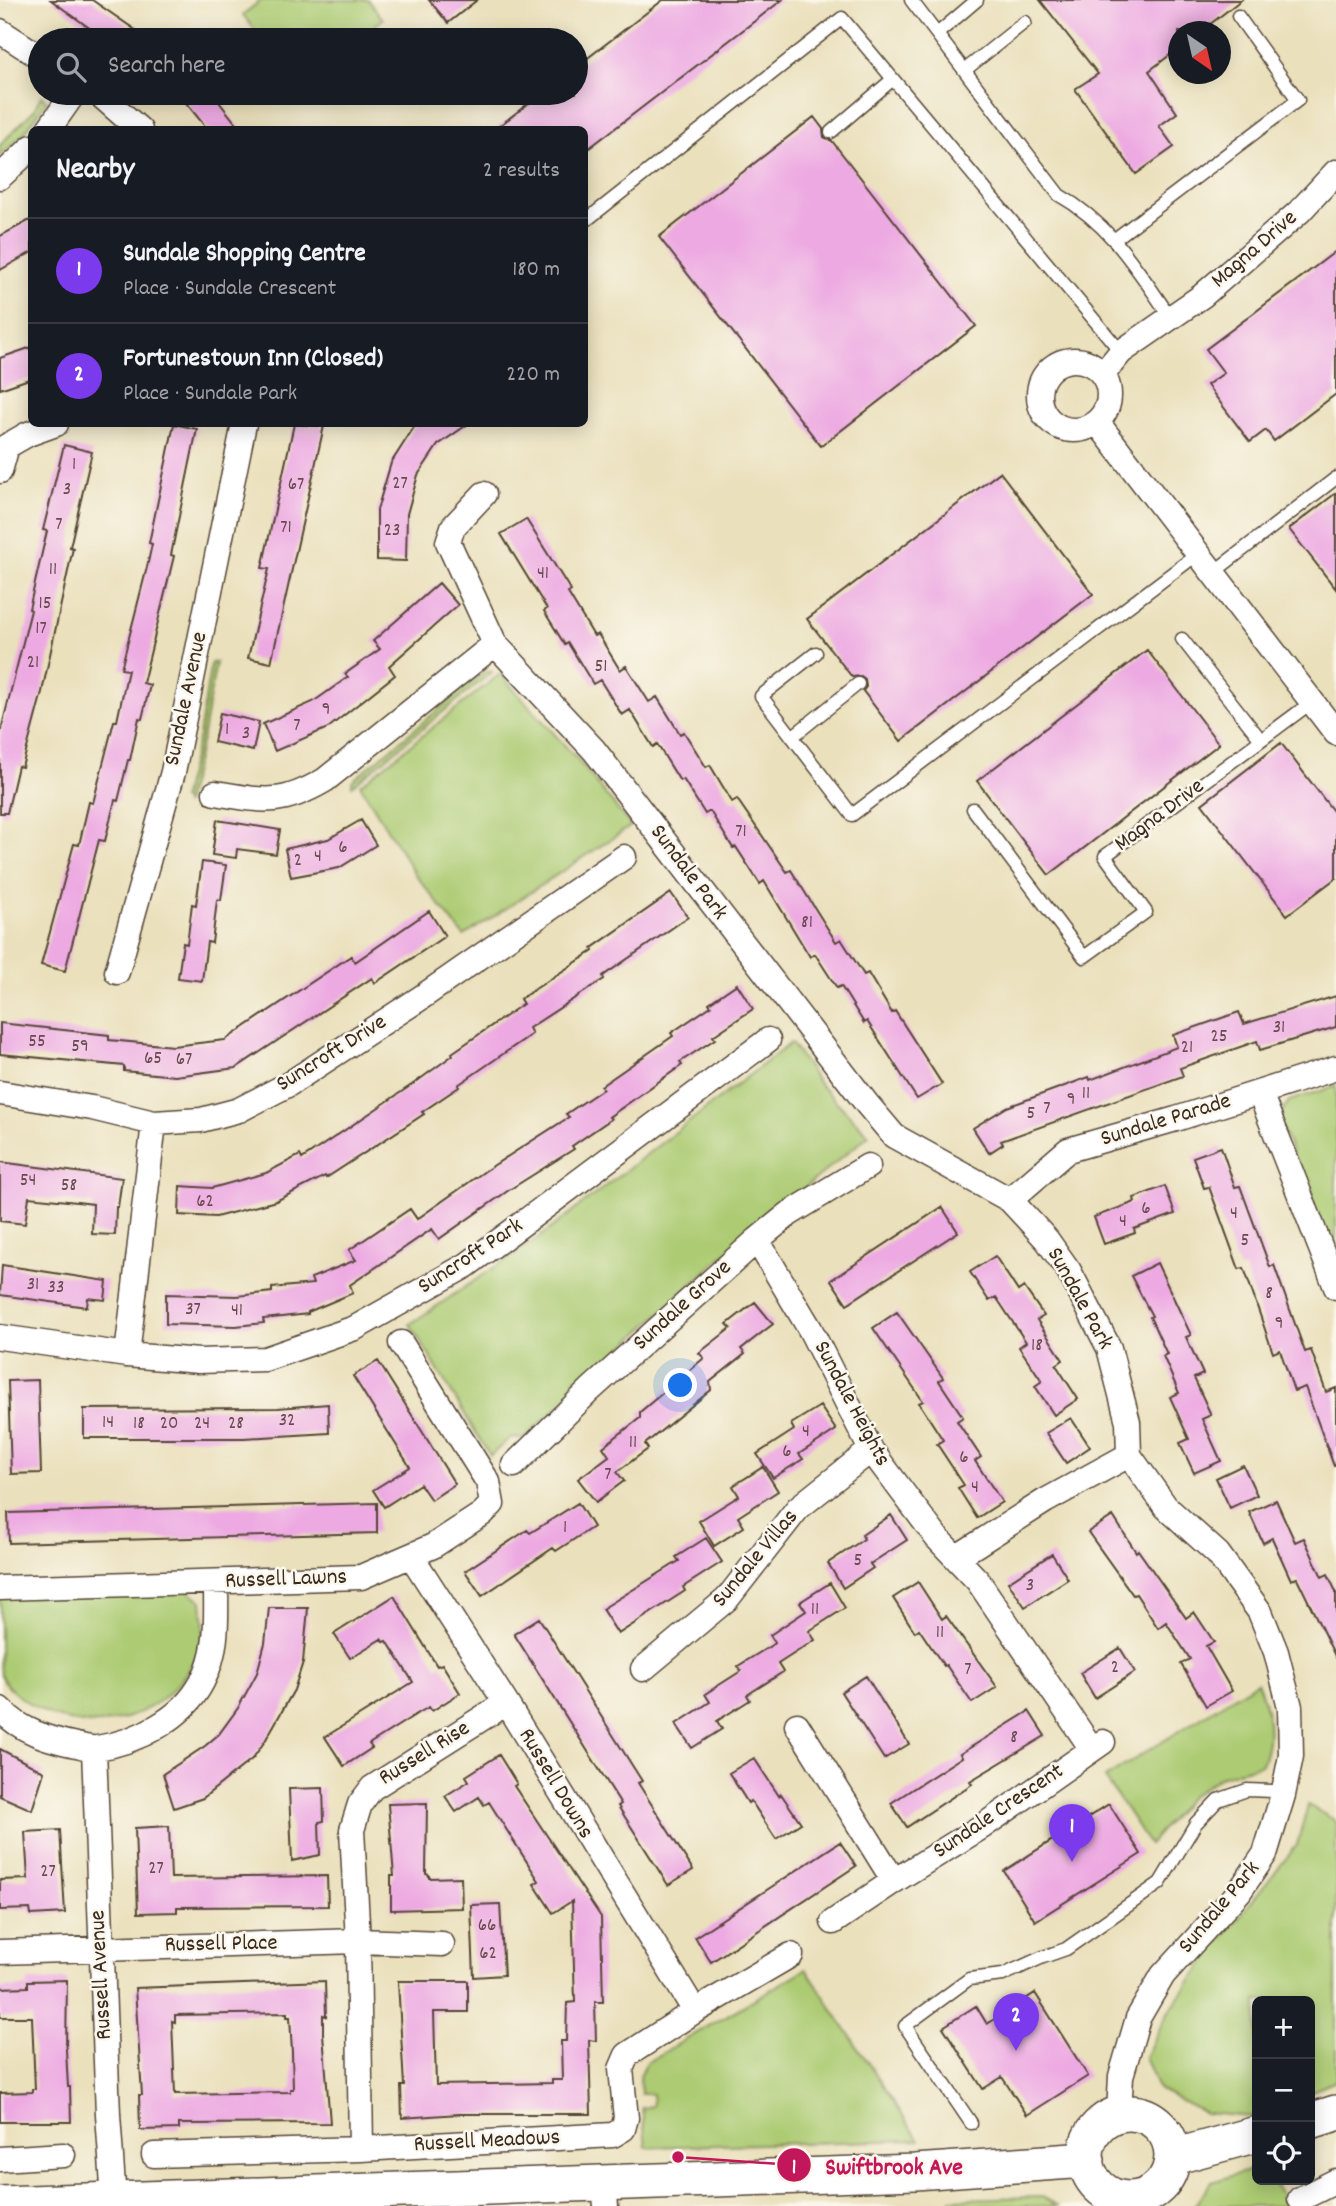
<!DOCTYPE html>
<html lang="en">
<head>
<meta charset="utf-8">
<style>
	:root { --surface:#171b24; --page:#242831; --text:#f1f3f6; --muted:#9ea1a6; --line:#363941; --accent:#7c3aed }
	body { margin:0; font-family:Dekko,sans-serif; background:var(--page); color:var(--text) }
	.controls { position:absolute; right:21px; bottom:21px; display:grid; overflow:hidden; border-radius:10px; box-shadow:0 4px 18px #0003 }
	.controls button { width:63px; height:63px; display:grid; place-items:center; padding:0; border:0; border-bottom:2px solid var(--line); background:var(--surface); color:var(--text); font:35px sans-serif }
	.compass { position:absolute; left:1168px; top:21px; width:63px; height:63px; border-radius:50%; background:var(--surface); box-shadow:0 4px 18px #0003; rotate:146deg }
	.you { position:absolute; left:681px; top:1386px; width:24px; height:24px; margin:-18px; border:5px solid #fff; border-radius:50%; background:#1a73e8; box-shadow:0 0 0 10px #1a73e833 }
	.badge { display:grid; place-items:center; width:46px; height:46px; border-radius:50%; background:var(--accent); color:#fff; font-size:23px; font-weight:700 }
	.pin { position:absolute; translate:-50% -58px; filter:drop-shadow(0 2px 4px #0008) }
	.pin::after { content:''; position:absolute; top:37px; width:24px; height:21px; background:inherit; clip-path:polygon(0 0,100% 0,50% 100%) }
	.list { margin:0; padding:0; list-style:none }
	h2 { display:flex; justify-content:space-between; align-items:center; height:91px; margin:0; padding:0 28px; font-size:30px }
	h2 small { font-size:23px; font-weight:400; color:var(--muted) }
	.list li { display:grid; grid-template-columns:46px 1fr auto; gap:21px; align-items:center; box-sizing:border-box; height:105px; padding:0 28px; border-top:2px solid var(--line) }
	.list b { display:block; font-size:26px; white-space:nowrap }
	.list p { margin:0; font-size:23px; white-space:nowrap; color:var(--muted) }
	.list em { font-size:23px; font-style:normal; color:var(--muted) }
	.icon { flex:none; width:38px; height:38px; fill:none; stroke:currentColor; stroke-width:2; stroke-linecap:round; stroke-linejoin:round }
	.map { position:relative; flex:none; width:1336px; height:2206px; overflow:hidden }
	.search { position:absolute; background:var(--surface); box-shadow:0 4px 18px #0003; left:28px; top:28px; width:560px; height:77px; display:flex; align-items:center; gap:18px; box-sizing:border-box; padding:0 24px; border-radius:38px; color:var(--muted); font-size:26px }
	.panel { position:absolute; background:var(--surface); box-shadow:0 4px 18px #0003; left:28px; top:126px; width:560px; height:301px; border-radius:10px }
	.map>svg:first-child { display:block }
</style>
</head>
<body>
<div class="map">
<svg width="1336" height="2206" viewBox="0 0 1336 2206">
	<rect width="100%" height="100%" fill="#fbf7ec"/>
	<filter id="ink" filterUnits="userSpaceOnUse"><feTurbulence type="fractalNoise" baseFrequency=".0143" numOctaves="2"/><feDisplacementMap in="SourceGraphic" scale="14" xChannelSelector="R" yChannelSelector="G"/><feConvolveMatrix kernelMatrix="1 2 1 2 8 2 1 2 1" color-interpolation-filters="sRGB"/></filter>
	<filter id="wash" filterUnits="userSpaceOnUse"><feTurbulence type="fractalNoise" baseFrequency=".00686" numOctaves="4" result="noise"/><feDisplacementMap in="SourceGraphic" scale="28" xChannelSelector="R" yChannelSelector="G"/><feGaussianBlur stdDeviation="1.57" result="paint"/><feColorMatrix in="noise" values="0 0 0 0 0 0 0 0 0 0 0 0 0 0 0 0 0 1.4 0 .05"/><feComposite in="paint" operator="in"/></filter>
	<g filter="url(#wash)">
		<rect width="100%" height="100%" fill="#eae0bc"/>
		<path fill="#accb72" stroke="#747a48" stroke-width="2" d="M261 0H368L383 19 357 40H263L243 15Z
			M41 96 47 101 24 133 0 156V145L34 110Z
			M216 662 202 739 185 804 182 799 199 736 211 663Z
			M485 671 492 672 352 786V781Z
			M500 674 577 759 631 826 464 936 415 874 360 785Z
			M791 1043 820 1085 869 1135 726 1253 523 1439 511 1437 490 1456 410 1324 537 1239Z
			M1336 1086V1258L1278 1118 1289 1101Z
			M187 1590 202 1601C203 1615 205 1635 200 1649 171 1715 95 1746 32 1705 21 1698 7 1689 1 1676 0 1668 0 1610 0 1597Z
			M1257 1682C1268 1709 1274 1736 1262 1764L1219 1777 1190 1797 1149 1844 1105 1778Z
			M1308 1805 1336 1821V2081L1310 2092V2001H1257V2115L1253 2117 1205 2113 1158 2089 1145 2057 1167 2014 1215 1947 1297 1845Z
			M806 1969 919 2140 646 2147 642 2108 653 2106 652 2094H641L640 2076 646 2063Z
			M1257 2168V2180H1273L1286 2206H1194L1211 2182Z
			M1042 2197 1059 2206H950L951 2199Z"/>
		<g id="blocks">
			<path fill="#edaae2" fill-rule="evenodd" d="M51 0H92L150 40H106Z
				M429 0H477L448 23Z
				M663 0H782L584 152V130H494L542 93H576V67Z
				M1040 0H1241L1200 32H1179V48L1149 71 1177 113 1159 126 1174 147 1136 174 1075 89 1098 74Z
				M178 93H212L241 130H208Z
				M814 117 823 129 824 137 832 141 976 326 821 446 659 237Z
				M32 219V252L0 270V236Z
				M1336 251V394L1274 441 1266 430 1250 442 1207 385 1224 373 1206 349Z
				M32 347V378L0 389V358Z
				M174 424 197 429 171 555 174 556 143 683 150 685 142 719 139 718 130 760H128L118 801 115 800 105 841 99 840 65 971 41 965 74 844 79 845 89 802 93 803 114 721H117L128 670 121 669 147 567 152 544 149 543Z
				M294 424 324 426 271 663 248 658 269 569 262 568Z
				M416 424H468L438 445 418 475 407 514 406 561 377 560V510L391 463Z
				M64 445 92 452 70 547 73 548 42 692 22 767 18 766 7 813H0V734L31 610 29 609 47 531 43 530Z
				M1000 472 1093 594 901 741 863 691 866 687 865 679 861 676 852 677 807 619Z
				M1336 493V589L1289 529Z
				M526 519 571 591 568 593 594 636 598 634 620 670 626 666 649 702 657 697 680 734 684 732 706 767 710 765 732 802 737 799 787 872 791 870 836 942 841 939 864 975 868 973 892 1013 895 1011 942 1084 917 1099 867 1021 864 1023 841 986 837 988 815 954 810 957 764 881 760 884 736 847 733 848 710 811 705 814 683 779 680 781 657 744 653 747 630 710 622 715 600 680 593 684 568 643 565 645 544 611 547 609 501 534Z
				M439 583 458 605 389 666 395 675 328 728 275 751 263 724 313 702 348 677 345 674 380 649 373 641Z
				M1147 650 1219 744 1049 875 977 781Z
				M220 713 259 722 253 751 214 742Z
				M1281 743 1336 815V878L1287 915 1202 804Z
				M217 820 280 830 276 854 237 849 236 858 212 855Z
				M361 820 376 845 339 868 291 877 285 849 328 839Z
				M202 862 226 865 221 900H217L212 943 207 942 202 981 178 978 183 943 187 944 192 904 196 905Z
				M671 893 688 917 603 976 604 979 529 1028 532 1034 458 1085 459 1087 422 1112 424 1114 326 1178 325 1176 276 1201 216 1217 179 1215 180 1186 212 1188 266 1173 300 1155 302 1159 416 1082 453 1055 452 1053 523 1004 520 999 593 951 592 948Z
				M429 911 445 936 375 983 372 978 236 1068 175 1076 124 1071V1066L0 1054V1023L109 1035V1040L173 1046 225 1040 351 956 355 962Z
				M737 984 753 1009 713 1036 715 1039 680 1062 682 1065 609 1117 611 1119 572 1146 574 1149 509 1190 439 1239 432 1229 350 1285 353 1293 308 1312V1314L263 1319 264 1323 236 1326 166 1324V1294L237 1296 272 1292V1288L313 1284 311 1278 356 1260 349 1250 410 1209 417 1219 485 1171 569 1117 566 1114 603 1089 601 1086 673 1036 671 1033 711 1006 709 1003Z
				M1336 996V1027L1260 1050 1257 1041 1180 1068 1183 1076 1001 1141 1003 1144 989 1153 973 1128 1007 1107 1089 1077 1090 1080 1177 1047 1173 1035 1239 1012 1244 1024Z
				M1221 1147 1235 1187 1240 1186 1270 1267 1274 1265 1305 1352 1311 1350 1326 1392 1336 1388V1465L1334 1466 1305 1387 1294 1391 1280 1350 1273 1353 1244 1268 1239 1269 1209 1187 1204 1188 1193 1157Z
				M0 1162 122 1178 118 1207H116L115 1235 92 1234 93 1204 77 1202 29 1197 25 1224 0 1221Z
				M1165 1186 1175 1214 1134 1229 1135 1233 1104 1244 1094 1217 1135 1202 1134 1198Z
				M942 1207 958 1232 847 1304 831 1280Z
				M995 1256 1018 1291 1024 1287 1044 1316 1037 1320 1063 1360 1056 1365 1078 1399 1054 1415 1035 1386 1042 1381 1019 1347 1026 1342 996 1297 989 1301 970 1272Z
				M1157 1263 1191 1335 1186 1337 1203 1374 1194 1378 1211 1415 1202 1419 1221 1461 1194 1473 1180 1443 1189 1439 1170 1397 1179 1393 1163 1356 1167 1354 1150 1317 1152 1316 1131 1276Z
				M2 1265 107 1281 105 1300 88 1298 87 1307 0 1295Z
				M755 1302 773 1324 741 1349 745 1354 710 1382 711 1390 645 1444 648 1449 617 1472 624 1481 596 1502 578 1479 609 1456 603 1447 640 1418V1412L704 1358 699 1353 731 1328 727 1324Z
				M897 1312 943 1378 939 1381 963 1417 957 1421 981 1457 975 1461 1002 1502 977 1518 958 1488 964 1485 937 1444 943 1440 919 1403 923 1401 873 1328Z
				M378 1361 455 1484 431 1500 420 1484 384 1507 373 1490 410 1467 353 1376Z
				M38 1380 41 1473 11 1474 8 1381Z
				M328 1404 329 1433 244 1438H84V1409L278 1408Z
				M820 1406 836 1430 799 1454 803 1459 773 1478 757 1454 794 1430 791 1424Z
				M1071 1418 1090 1447 1066 1463 1046 1433Z
				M1243 1465 1257 1495 1230 1508 1216 1478Z
				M763 1467 778 1491 738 1517 744 1527 714 1546 699 1521 739 1496 733 1486Z
				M1276 1500 1295 1542 1304 1538 1322 1577 1328 1574 1336 1592V1658L1297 1578 1291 1580 1272 1538 1263 1543 1249 1512Z
				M377 1503V1533L9 1543 8 1513Z
				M578 1503 593 1527 556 1551 553 1548 482 1596 465 1571 527 1530 530 1533Z
				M891 1515 907 1540 870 1564 873 1568 843 1588 828 1563 864 1539 862 1535Z
				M1113 1516 1136 1552 1138 1550 1186 1618 1194 1612 1214 1642 1206 1646 1232 1691 1206 1706 1181 1664 1190 1659 1166 1622 1158 1628 1136 1594 1133 1595 1088 1532Z
				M706 1538 722 1562 683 1587 685 1591 618 1634 602 1609 679 1561 676 1557Z
				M1052 1554 1068 1579 1025 1607 1008 1582Z
				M918 1582 942 1619 946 1616 997 1687 972 1703 946 1665 944 1666 919 1629 915 1632 893 1598Z
				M830 1583 845 1608 809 1631 815 1640 778 1664 783 1672 747 1695 750 1700 717 1721 722 1729 692 1748 676 1724 710 1702 705 1694 741 1671 738 1666 775 1643 770 1635 806 1611 800 1602Z
				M394 1596 437 1666 442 1664 460 1693 432 1711 429 1707 415 1715 369 1744 372 1748 344 1766 325 1737 413 1682 387 1641 384 1642 381 1639 350 1658 334 1634Z
				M269 1608H308L303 1662 294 1690 265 1741 253 1758 203 1798 174 1808 163 1774 205 1746 219 1734 238 1708 257 1673 265 1643Z
				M539 1618 642 1781 638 1783 693 1870 668 1885 618 1806 621 1804 514 1634Z
				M1120 1648 1135 1672 1095 1698 1080 1673Z
				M866 1676 909 1744 884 1759 841 1692Z
				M1029 1711 1045 1736 970 1781 972 1784 907 1827 891 1803 962 1757 960 1754Z
				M0 1749 44 1772 32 1810 0 1796Z
				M499 1755 517 1784 514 1786 601 1917 603 2002H595L596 2041 589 2040 591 2114H459L402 2118 401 2086H404L398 1981H468V2012H434L436 2085 552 2083V2080H562L561 2041H566L567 2003 575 2002 572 1901 553 1913 534 1884 539 1881 489 1802 484 1805 479 1797 456 1812 445 1796 469 1781 466 1776Z
				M754 1758 779 1796 781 1794 801 1823 776 1839 751 1801 748 1803 729 1773Z
				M323 1788 324 1821 319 1822 320 1855 292 1861 289 1789Z
				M427 1803 426 1874 429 1875V1878L461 1877 462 1908 391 1910V1876H394L388 1804Z
				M1109 1804 1141 1854 1035 1921 1004 1871Z
				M169 1826 171 1878 327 1876 328 1906 177 1907V1912L138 1913 135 1828Z
				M60 1830 65 1913 31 1915 30 1909 0 1910V1880L28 1879 25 1832Z
				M840 1842 856 1866 711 1962 695 1937Z
				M500 1904 504 1975 474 1977 471 1905Z
				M67 1980 66 2050 68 2087H70L71 2122H0V2093L32 2092V2089H35L32 2017H0V1988L28 1987V1981Z
				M325 1981 326 2016 323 2015V2034L330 2123 179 2124V2129L140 2130 139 2095H142L135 1988ZM287 2013V2017H290L292 2053 293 2089H290V2092L175 2094 172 2021 175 2022V2015Z
				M1035 1993 1088 2076 1027 2115 1002 2077 983 2089 943 2027 976 2006 987 2024Z"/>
		</g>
	</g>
	<g filter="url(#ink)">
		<use href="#blocks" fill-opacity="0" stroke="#554536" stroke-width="2"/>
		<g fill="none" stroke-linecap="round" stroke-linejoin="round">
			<defs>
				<path id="lane" d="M911 0 1059 195C1111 224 1138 271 1171 318
					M937 34 977 0
					M965 70 1025 22
					M831 132 893 79
					M584 222 842 18 1121 352
					M1115 239 1298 100 1238 16
					M1214 572 1336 478
					M1182 639 1261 740
					M816 653 761 696 852 815 1199 553
					M792 737 858 684
					M973 809 1084 957 1146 912 1105 856 1312 702
					M971 2123 905 2026 969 1979 1003 1975 1043 1957 1066 1949 1160 1883 1196 1823 1218 1800 1247 1790 1272 1791 1283 1795"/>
				<path id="street" d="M0 31 40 57
					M98 93 140 130
					M48 130 74 93
					M0 177 32 147
					M1039 395a35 35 0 1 1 70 0a35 35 0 1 1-70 0Z
					M1103 374 1121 352 1202 296 1299 212 1336 172
					M1097 422 1336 733
					M0 471 7 446 28 434 56 424
					M484 494 453 527 448 542 495 644 594 750 867 1104 894 1136 1010 1200 1047 1240 1069 1271 1109 1348 1128 1422 1129 1455 1166 1507 1218 1554 1260 1612 1276 1652 1290 1707 1291 1756 1283 1795 1265 1854 1239 1892 1163 1975 1138 2018 1121 2076 1119 2114
					M215 793C264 801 281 806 325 780L495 644
					M117 972 173 772 244 424
					M0 1093 92 1108 154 1123 201 1120 239 1110 289 1084 419 999 624 857
					M1260 1093 1336 1287
					M1010 1200 1068 1150 1176 1119 1336 1068
					M757 1240 810 1329 871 1450 937 1538 978 1581 1092 1749
					M0 1337 127 1355 199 1361 265 1359 355 1328 467 1265 768 1040
					M127 1355 154 1123
					M514 1465 590 1390 757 1240 789 1214 868 1166
					M412 1557 506 1703 695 2011
					M957 1557 1045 1501 1129 1455
					M0 1588 361 1577 433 1546 482 1514 492 1504 488 1482 401 1343
					M643 1669 727 1599 798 1508 871 1450
					M0 1709C21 1731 47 1739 76 1745 82 1746 90 1749 97 1748 137 1742 183 1719 202 1682 219 1650 216 1618 216 1583
					M797 1725 894 1881
					M94 1749 108 2114 114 2201
					M833 1922 894 1881 983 1826 1103 1742
					M0 1952 358 1941 442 1944
					M361 2149 358 1941 352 1830 360 1804 372 1788 506 1703
					M154 2155 361 2149 613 2135 623 2129 626 2118 621 2069 627 2055 695 2011 791 1955
					M0 2159 63 2155
					M604 2184 606 2206
					M1300 2199 1336 2181"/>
				<path id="secondary" d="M1086 2156a43 43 0 1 1 86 0a43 43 0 1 1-86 0Z
					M1310 2121 1336 2113
					M1173 2157 1257 2134
					M0 2204 915 2172 1087 2160"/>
			</defs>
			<use href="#lane" stroke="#554536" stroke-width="15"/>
			<use href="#street" stroke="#554536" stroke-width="27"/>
			<use href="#secondary" stroke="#554536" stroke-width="38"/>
			<use href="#lane" stroke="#fff" stroke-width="12"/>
			<use href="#street" stroke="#fff" stroke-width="24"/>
			<use href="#secondary" stroke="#fff" stroke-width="35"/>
		</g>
	</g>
	<g text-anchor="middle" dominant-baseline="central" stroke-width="5" stroke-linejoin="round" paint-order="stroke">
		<g font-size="19" fill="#684a4f">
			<text x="74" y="465">1</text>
			<text x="400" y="484">27</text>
			<text x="296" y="485">67</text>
			<text x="67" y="490">3</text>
			<text x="59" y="525">7</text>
			<text x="286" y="528">71</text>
			<text x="392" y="531">23</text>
			<text x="53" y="570">11</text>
			<text x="543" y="574">41</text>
			<text x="45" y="604">15</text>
			<text x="41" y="629">17</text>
			<text x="33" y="663">21</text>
			<text x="601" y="667">51</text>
			<text x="326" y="710">9</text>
			<text x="297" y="726">7</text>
			<text x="227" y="730">1</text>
			<text x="246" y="734">3</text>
			<text x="741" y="832">71</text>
			<text x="343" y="848">6</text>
			<text x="318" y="857">4</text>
			<text x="298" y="861">2</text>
			<text x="807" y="923">81</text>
			<text x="1279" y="1028">31</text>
			<text x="1219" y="1037">25</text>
			<text x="37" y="1042">55</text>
			<text x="80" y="1047">59</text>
			<text x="1187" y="1048">21</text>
			<text x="153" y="1059">65</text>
			<text x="184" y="1060">67</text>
			<text x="1086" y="1094">11</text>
			<text x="1071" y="1100">9</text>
			<text x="1047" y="1109">7</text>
			<text x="1031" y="1114">5</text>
			<text x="28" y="1181">54</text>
			<text x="69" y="1186">58</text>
			<text x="205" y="1202">62</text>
			<text x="1146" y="1209">6</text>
			<text x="1234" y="1214">4</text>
			<text x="1123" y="1222">4</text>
			<text x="1245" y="1241">5</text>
			<text x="33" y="1285">31</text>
			<text x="56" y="1288">33</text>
			<text x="1269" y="1294">8</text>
			<text x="193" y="1310">37</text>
			<text x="237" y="1311">41</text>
			<text x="1279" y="1324">9</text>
			<text x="1037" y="1346">18</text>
			<text x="287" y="1421">32</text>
			<text x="108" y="1423">14</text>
			<text x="139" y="1424">18</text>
			<text x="169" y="1424">20</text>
			<text x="202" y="1424">24</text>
			<text x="236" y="1424">28</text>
			<text x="806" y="1432">4</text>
			<text x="633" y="1443">11</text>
			<text x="787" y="1452">6</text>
			<text x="964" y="1458">6</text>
			<text x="608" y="1475">7</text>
			<text x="975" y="1488">4</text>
			<text x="565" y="1528">1</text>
			<text x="858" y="1561">5</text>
			<text x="1030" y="1586">3</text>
			<text x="815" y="1610">11</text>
			<text x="940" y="1633">11</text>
			<text x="1115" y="1668">2</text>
			<text x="968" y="1670">7</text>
			<text x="1014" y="1738">8</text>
			<text x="156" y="1869">27</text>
			<text x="48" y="1872">27</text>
			<text x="487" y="1926">66</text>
			<text x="488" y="1954">62</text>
		</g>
		<g font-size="23" fill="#3b2a1e" stroke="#fbf7ec">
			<text transform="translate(1255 250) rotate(-41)">Magna Drive</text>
			<text transform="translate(187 699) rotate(-78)">Sundale Avenue</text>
			<text transform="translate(1160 816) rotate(-37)">Magna Drive</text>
			<text transform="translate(688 873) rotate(53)">Sundale Park</text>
			<text transform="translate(332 1054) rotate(-32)">Suncroft Drive</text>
			<text transform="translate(1166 1121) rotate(-17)">Sundale Parade</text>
			<text transform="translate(471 1257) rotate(-33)">Suncroft Park</text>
			<text transform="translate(1079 1299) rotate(61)">Sundale Park</text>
			<text transform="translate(683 1306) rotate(-42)">Sundale Grove</text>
			<text transform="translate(851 1404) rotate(62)">Sundale Heights</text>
			<text transform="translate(756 1559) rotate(-50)">Sundale Villas</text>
			<text transform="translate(286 1580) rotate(-2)">Russell Lawns</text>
			<text transform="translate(425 1754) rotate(-32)">Russell Rise</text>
			<text transform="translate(555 1784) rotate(59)">Russell Downs</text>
			<text transform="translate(999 1812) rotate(-34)">Sundale Crescent</text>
			<text transform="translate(1220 1908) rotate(-50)">Sundale Park</text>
			<text transform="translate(221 1945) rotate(-1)">Russell Place</text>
			<text transform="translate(102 1975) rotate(-93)">Russell Avenue</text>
			<text transform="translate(487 2142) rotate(-3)">Russell Meadows</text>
		</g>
	</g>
	<path fill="none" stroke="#c2185b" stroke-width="2.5" d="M678 2157L794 2165"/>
	<g fill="#c2185b" stroke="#fbf7ec" stroke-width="2.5">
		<circle cx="678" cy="2157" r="7"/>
		<circle cx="794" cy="2165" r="18"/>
	</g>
	<g font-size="21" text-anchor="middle" font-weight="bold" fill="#fff">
		<text x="794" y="2173">1</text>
	</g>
	<g font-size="24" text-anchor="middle" font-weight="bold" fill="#c2185b" stroke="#fbf7ec" stroke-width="5" stroke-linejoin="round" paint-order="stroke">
		<text x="894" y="2174">Swiftbrook Ave</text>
	</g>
</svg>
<div class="controls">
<button>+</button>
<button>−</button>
<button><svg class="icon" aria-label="locate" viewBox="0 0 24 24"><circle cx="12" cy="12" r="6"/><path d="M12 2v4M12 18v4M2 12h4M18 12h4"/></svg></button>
</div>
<svg class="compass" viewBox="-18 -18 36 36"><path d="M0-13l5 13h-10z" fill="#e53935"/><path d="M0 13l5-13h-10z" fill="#9ea1a6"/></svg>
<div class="you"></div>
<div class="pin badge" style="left:1072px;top:1862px">1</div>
<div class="pin badge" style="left:1016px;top:2051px">2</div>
<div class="search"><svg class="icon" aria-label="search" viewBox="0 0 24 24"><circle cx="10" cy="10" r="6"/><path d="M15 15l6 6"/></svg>Search here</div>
<section class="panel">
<h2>Nearby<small>2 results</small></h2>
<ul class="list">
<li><span class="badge">1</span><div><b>Sundale Shopping Centre</b><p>Place · Sundale Crescent</p></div><em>180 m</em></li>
<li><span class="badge">2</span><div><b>Fortunestown Inn (Closed)</b><p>Place · Sundale Park</p></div><em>220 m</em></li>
</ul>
</section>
</div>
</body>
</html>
